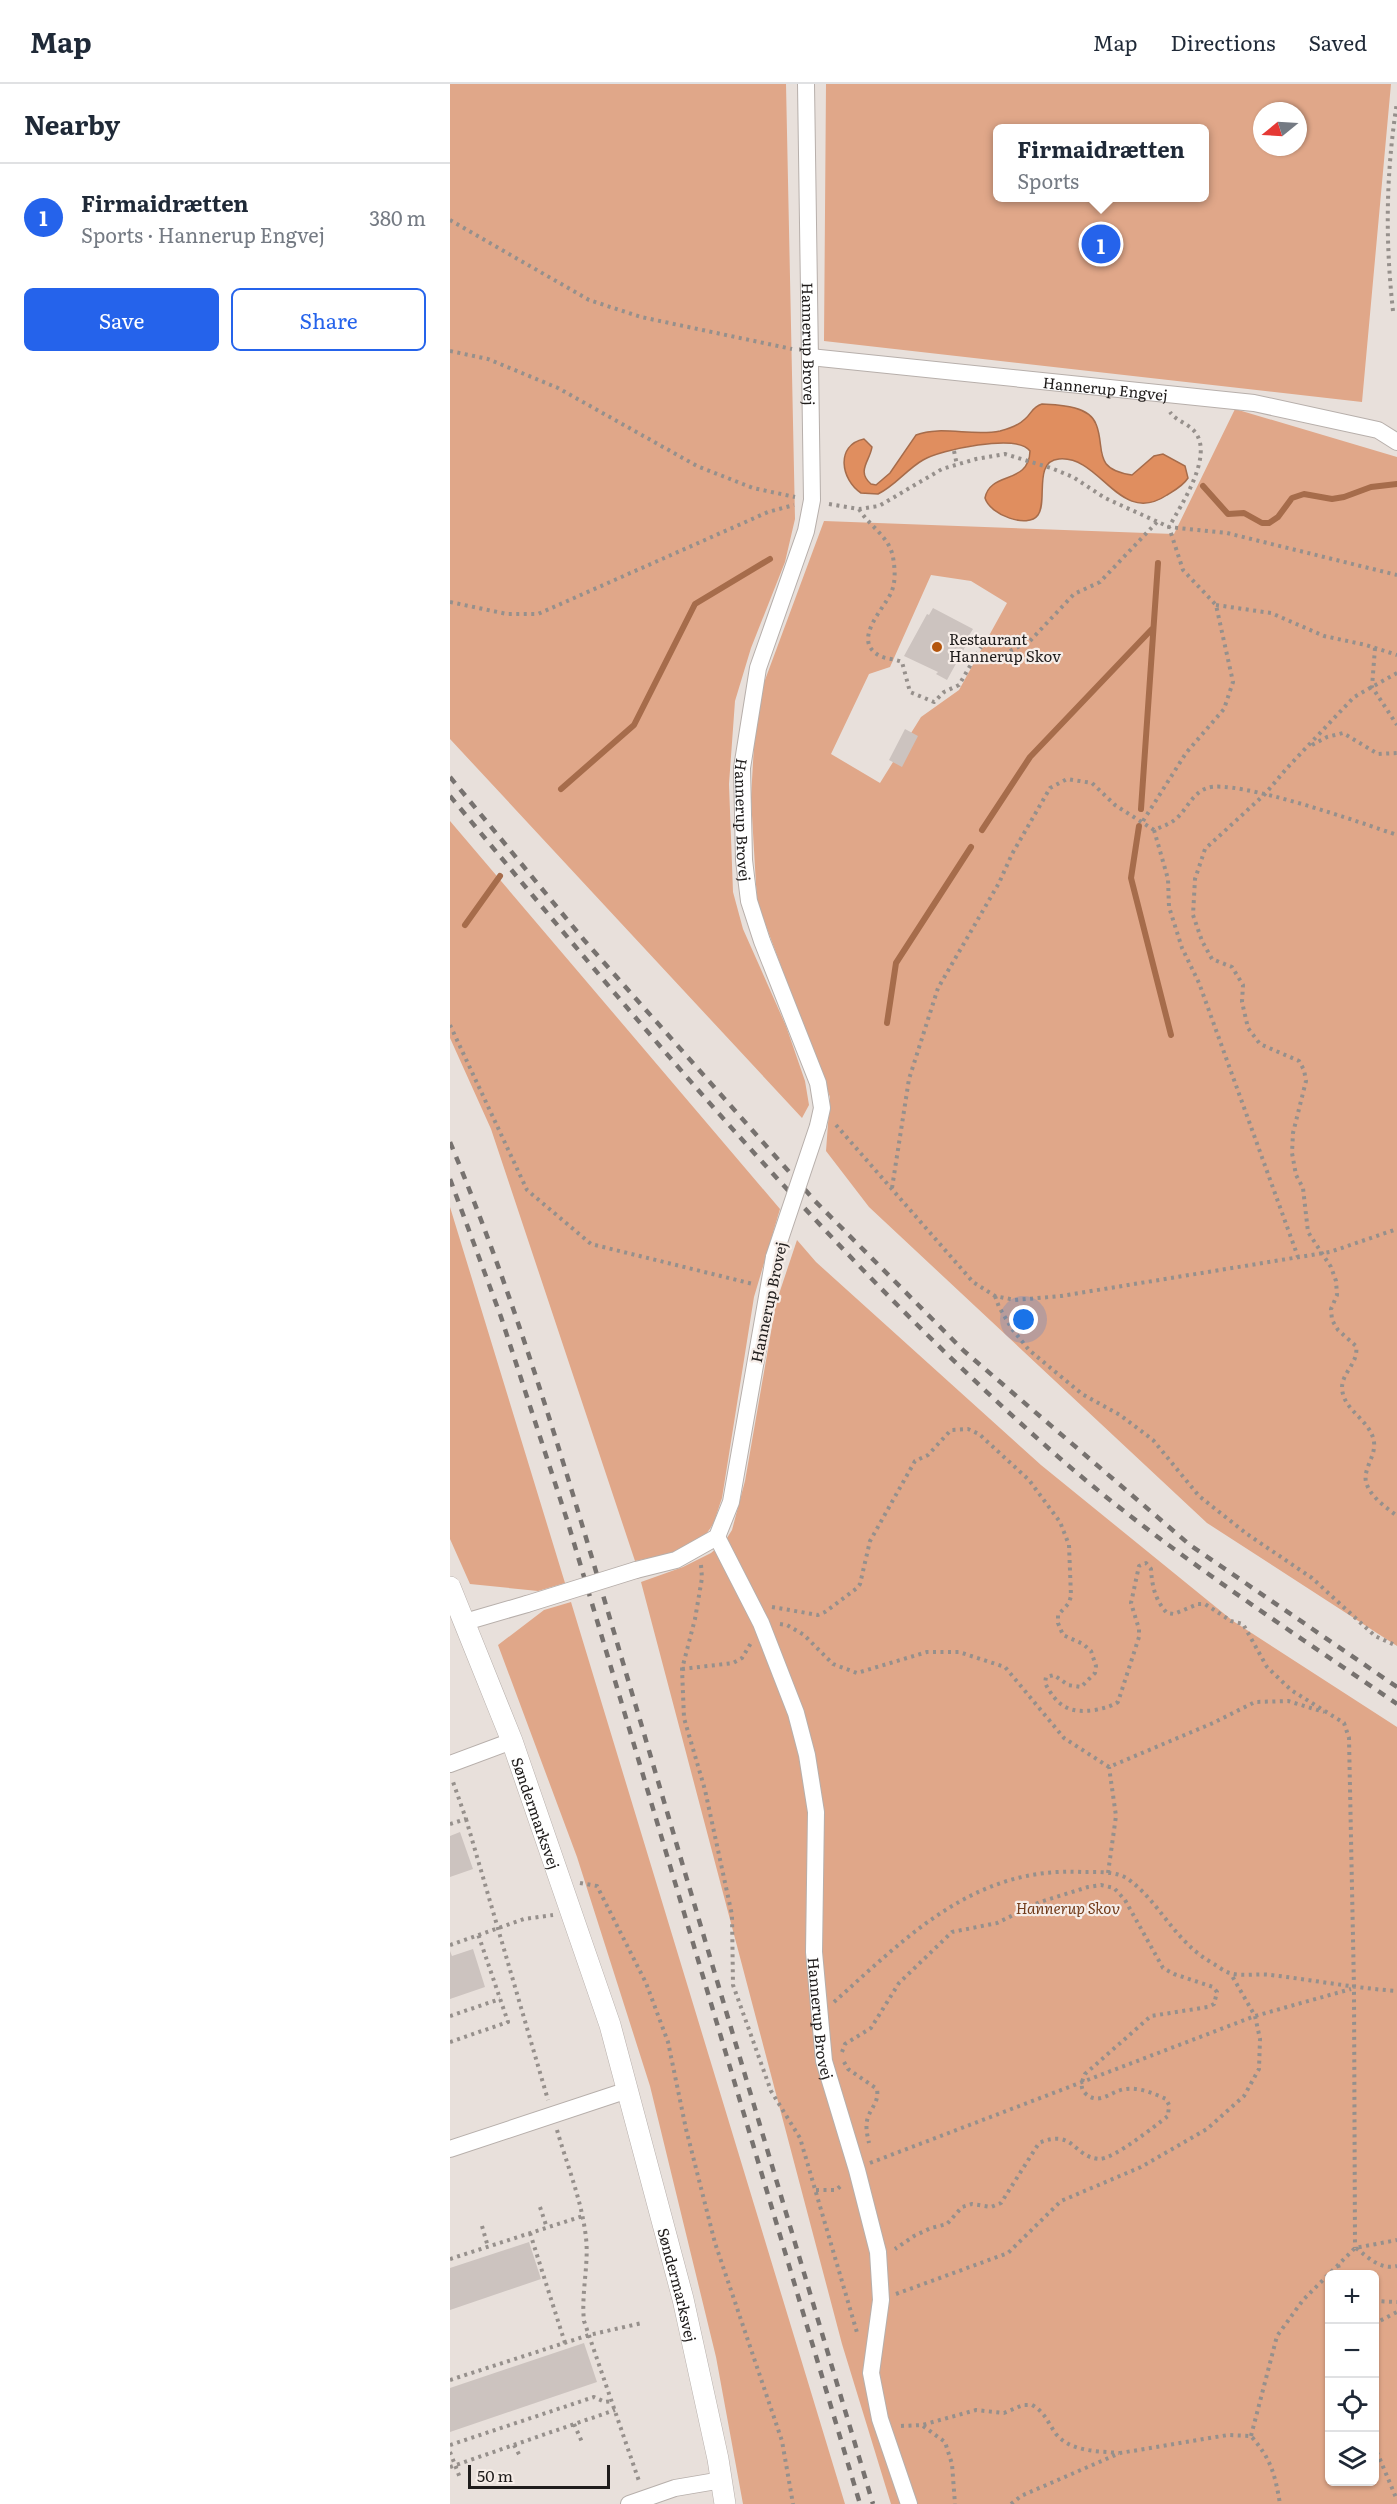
<!DOCTYPE html>
<html lang="en">
<head>
<meta charset="utf-8">
<style>
	:root { --surface:#fff; --page:#f6f6f7; --text:#1f2937; --muted:#747a83; --line:#e0e1e3; --accent:#2563eb }
	body { margin:0; font-family:Literata,serif; background:var(--page); color:var(--text) }
	.controls { position:absolute; right:18px; bottom:18px; display:grid; overflow:hidden; border-radius:9px; box-shadow:0 2px 4px #0004 }
	.controls button { width:54px; height:54px; display:grid; place-items:center; padding:0; border:0; border-bottom:2px solid var(--line); background:var(--surface); color:var(--text); font:30px sans-serif }
	.compass { position:absolute; left:803px; top:18px; width:54px; height:54px; border-radius:50%; background:var(--surface); box-shadow:0 2px 4px #0004; rotate:252deg }
	.scale { position:absolute; left:18px; bottom:15px; width:142px; box-sizing:border-box; padding-left:6px; border:3px solid #1f1c1b; border-top:0; font-size:16px; line-height:21px; white-space:nowrap; color:#1f1c1b; -webkit-text-stroke:4px #f6ede8; paint-order:stroke }
	.you { position:absolute; left:574px; top:1236px; width:21px; height:21px; margin:-15px; border:4px solid #fff; border-radius:50%; background:#1a73e8; box-shadow:0 0 0 9px #1a73e833 }
	.badge { display:grid; place-items:center; width:39px; height:39px; border-radius:50%; background:var(--accent); color:#fff; font-size:20px; font-weight:700 }
	.pin { position:absolute; translate:-50% -50%; border:3px solid #fff; box-shadow:0 2px 6px #0006 }
	.popup { position:absolute; left:543px; top:40px; width:216px; height:78px; box-sizing:border-box; display:grid; place-content:center; border-radius:9px; background:var(--surface); filter:drop-shadow(0 2px 4px #0005); font-size:20px; white-space:nowrap; color:var(--muted) }
	.popup b { font-size:22px; color:var(--text) }
	.popup::after { content:''; position:absolute; left:50%; top:100%; margin-left:-12px; border:12px solid transparent; border-top-color:var(--surface) }
	.list { margin:0; padding:0; list-style:none }
	h2 { display:flex; justify-content:space-between; align-items:center; height:78px; margin:0; padding:0 24px; font-size:26px }
	h2 small { font-size:20px; font-weight:400; color:var(--muted) }
	.list li { display:grid; grid-template-columns:39px 1fr auto; gap:18px; align-items:center; box-sizing:border-box; height:108px; padding:0 24px; border-top:2px solid var(--line) }
	.list b { display:block; font-size:22px; white-space:nowrap }
	.list p { margin:0; font-size:20px; white-space:nowrap; color:var(--muted) }
	.list em { font-size:20px; font-style:normal; color:var(--muted) }
	.actions { display:flex; gap:12px; padding:18px 24px }
	.actions a { flex:1; padding:14px 0; border:2px solid var(--accent); border-radius:9px; text-align:center; font-size:21px; color:var(--accent) }
	.actions .main { background:var(--accent); color:#fff }
	.icon { flex:none; width:33px; height:33px; fill:none; stroke:currentColor; stroke-width:2; stroke-linecap:round; stroke-linejoin:round }
	.map { position:relative; flex:none; width:947px; height:2420px; overflow:hidden }
	header { display:flex; align-items:center; gap:36px; box-sizing:border-box; height:84px; padding:0 30px; background:var(--surface); border-bottom:2px solid var(--line) }
	header strong { font-size:28px }
	nav { display:flex; gap:33px; margin-inline-start:auto; font-size:21px }
	main { display:flex }
	aside { flex:1; background:var(--surface) }
	.map>svg:first-child { display:block }
</style>
</head>
<body>
<header>
<strong>Map</strong>
<nav><a>Map</a><a>Directions</a><a>Saved</a></nav>
</header>
<main>
<aside>
<h2>Nearby<small></small></h2>
<ul class="list">
<li><span class="badge">1</span><div><b>Firmaidrætten</b><p>Sports · Hannerup Engvej</p></div><em>380 m</em></li>
</ul>
<div class="actions"><a class="main">Save</a><a>Share</a></div>
</aside>
<div class="map">
<svg width="947" height="2420" viewBox="0 0 947 2420">
	<rect width="100%" height="100%" fill="#e8e0db"/>
	<path fill="#e0a789" fill-rule="evenodd" d="M0 0H336L345 435 335 478 301 564 285 617 279 700 283 808 293 845 336 942 355 997 359 1021 352 1034 0 655Z
		M376 0H941L912 318 374 257ZM812 27H848V63H812ZM548 45H754V114H548Z
		M785 325 947 373V1562L757 1439 419 1123 376 1067 380 1013 307 818 301 714 304 661 312 604 374 437 724 450ZM481 491 521 497 557 519 509 606 471 633 430 699 381 670 419 590 440 583Z
		M0 737 330 1125 304 1213 272 1414C269 1422 267 1430 264 1438 250 1467 213 1471 185 1477L41 1045 0 954Z
		M0 1123 115 1499 88 1507 20 1500 0 1455Z
		M347 1156 366 1178 591 1381 783 1537 947 1643V2420H441L392 2260 191 1498 233 1483 261 1469 275 1457 282 1446 295 1397 326 1219ZM880 2190H924V2398H880Z
		M121 1518 395 2420H293L266 2273 200 2002 127 1773 48 1561 94 1526Z"/>
	<path fill="#e08e5f" stroke="#a66c4b" stroke-width="1.5" d="M592 320C608 321 639 321 646 340 656 364 641 385 682 391L704 372 713 370 735 382 738 394C733 402 725 406 717 411 669 443 651 371 609 375 583 377 598 417 588 431 578 445 540 431 535 414 540 387 579 401 580 367 567 349 490 366 473 376 457 385 445 402 428 410L411 409C391 396 385 361 414 355L422 363C420 377 406 387 421 400L426 401 440 389 466 351C491 341 523 353 550 347 558 345 569 341 575 335 582 329 582 323 592 320Z"/>
	<g fill="none" stroke-linecap="round" stroke-linejoin="round">
		<path stroke="#a66c4b" stroke-width="6" d="M753 402 778 430 794 429 812 439H819L828 433 842 414 854 410 882 415 894 413 921 403 947 400
			M111 705 184 641 245 520 320 475
			M691 725 708 479
			M689 742 681 794 721 951
			M532 746 580 673 702 545
			M15 841 50 792
			M437 939 446 879 521 763"/>
	</g>
	<path fill="#ccc3bf" d="M483 524 523 545 518 553 520 554 497 596 486 590 488 588 454 572 477 530 479 531Z
		M455 645 468 652 452 683 439 676Z
		M10 1748 23 1785 0 1793V1752Z
		M23 1865 35 1903 0 1915V1867L2 1872Z
		M79 2158 91 2195 0 2226V2184Z
		M134 2259 147 2298 0 2348V2304Z"/>
	<g fill="none" stroke-linecap="round" stroke-linejoin="round">
		<defs>
			<g id="minor">
				<path id="s1" d="M356 0 362 416 356 447 308 584 292 684 294 776 299 817 312 857 368 999 372 1024 368 1042"/>
				<path id="s2" d="M360 273 804 319 928 346 947 358"/>
				<path id="s3" d="M267 1453 311 1539 346 1629 357 1671 366 1728 364 1868 374 1977 407 2086 428 2168 431 2216 421 2289 430 2335 459 2420"/>
				<path d="M186 1486 226 1476 267 1453 281 1418 324 1173"/>
				<path d="M15 1538 77 1520"/>
				<path d="M0 1680 62 1657"/>
				<path d="M0 2065 178 2006"/>
				<path d="M179 2420 225 2404 272 2396"/>
			</g>
			<g id="tertiary">
				<path id="s4" d="M0 1503 62 1657 160 1941 233 2215 268 2375 275 2420"/>
			</g>
		</defs>
		<use href="#minor" stroke="#b7afab" stroke-width="18"/>
		<use href="#tertiary" stroke="#b7afab" stroke-width="22"/>
		<path stroke="#96908c" stroke-width="4" stroke-dasharray="3 4.5" stroke-linecap="butt" d="M0 136 139 216 191 233 342 265
			M943 227C935 154 936 90 947 18
			M0 267 38 275 108 304 247 382 303 404 345 413
			M504 367 507 381
			M379 420 409 425 429 422 492 385 526 375 555 370 601 384 623 393 655 414 719 443 777 449 947 491
			M409 425C419 442 439 452 443 473 445 485 446 498 441 509 433 526 401 557 430 572 436 575 445 575 452 578L460 608 484 618 494 608 509 601 531 563
			M0 518 57 530H88L318 428 344 421
			M766 521 821 529 874 552 916 561 947 571
			M925 564 922 603 947 641
			M560 567 580 557 624 510 650 498 707 438
			M947 589 904 613 837 684 815 710 755 765 745 795 743 831 752 857 762 875 782 883 793 901 792 918 798 944 810 960 849 977 854 986 856 997 843 1049 842 1069 846 1091 853 1104 858 1148 881 1183 886 1197 887 1211 881 1225 882 1236 888 1246 906 1262C909 1279 892 1288 892 1304 893 1327 921 1336 924 1358 926 1372 913 1385 916 1398 920 1413 936 1423 947 1432
			M862 661 877 653 893 649 928 670 947 669
			M693 737 736 669 774 625 783 598 766 521 733 486 719 443C731 421 764 372 745 348 738 339 726 337 720 328
			M704 746 718 795 719 823 732 864 749 899 848 1173
			M0 941 77 1106 141 1160 303 1200
			M386 1041 523 1198 545 1212 565 1216 611 1212 880 1168 947 1145
			M442 1104 459 995 488 904 549 799 562 770 600 704 617 695 642 699 665 721 704 746C713 742 721 740 728 733 738 723 743 709 757 704 785 694 915 740 947 751
			M545 1212 549 1223 562 1245 579 1266 632 1310 670 1331 703 1356 749 1412 797 1450 862 1494 925 1552 947 1562
			M251 1481 252 1494 245 1535 232 1585 234 1634 255 1706 282 1831 283 1901 321 2007 350 2054 408 2252
			M322 1523 368 1531 375 1528 407 1504 410 1500 420 1457 465 1377 478 1371 501 1346 518 1345 529 1350 579 1396 610 1438 619 1461 621 1512 619 1519 608 1531V1539L613 1551 633 1560 641 1567 646 1582 645 1589 631 1603 618 1601 604 1591 596 1593 595 1599C607 1622 619 1630 645 1626 654 1624 660 1623 668 1618L689 1553V1545L681 1519 689 1482 696 1479 701 1485C702 1502 705 1516 717 1529L724 1530 748 1520H755L781 1537 793 1540 817 1583 841 1606 894 1639 899 1654 904 1904 905 2164
			M330 1540 337 1541 354 1551 383 1580 407 1589 477 1568H509L555 1583 614 1654 659 1683 763 1639 805 1618 838 1617 874 1628
			M232 1585 283 1579 292 1574 301 1559
			M16 1735 98 2016
			M0 1740 16 1735 2 1695
			M658 1789 666 1732 659 1683
			M130 1799 147 1802 196 1899 218 1958 236 2045 265 2159 332 2357 343 2420
			M0 1861 74 1835 103 1831
			M384 1918C459 1851 525 1782 633 1788 647 1788 666 1787 678 1795 711 1819 724 1858 764 1880 769 1883 775 1888 780 1889 792 1893 808 1889 821 1891 863 1896 904 1904 947 1907
			M0 1932 50 1915
			M0 1958 58 1938 28 1850
			M392 1968 395 1960 421 1944 449 1899 502 1848 547 1839 590 1818 638 1803 651 1801 664 1804 675 1816 713 1884 724 1890 763 1903 767 1908 764 1920 758 1923 701 1932 635 1990C632 1997 629 2004 636 2010 650 2022 662 2006 676 2005 689 2003 705 2010 716 2015L719 2021 718 2032C705 2042 664 2075 649 2075 623 2073 624 2044 589 2059L551 2119 541 2123 522 2120 512 2123 497 2140 481 2144 464 2152 445 2165
			M394 1978 398 1985 427 2005C429 2018 422 2022 418 2033 415 2042 417 2050 419 2059
			M107 2046C117 2081 132 2117 136 2154 139 2181 131 2209 134 2237L190 2400
			M420 2079 805 1932 901 1905
			M366 2106H386L393 2100
			M90 2123 97 2144
			M32 2142 38 2163
			M80 2149 115 2259
			M906 2164C919 2174 930 2186 947 2182
			M0 2175 133 2132
			M888 2181 891 2190
			M446 2210 558 2169 611 2117 691 2083 757 2045 794 2012 809 1985 810 1955 805 1932 781 1890
			M924 2217 947 2218
			M924 2240 947 2228
			M0 2296 139 2251 192 2239
			M124 2340 132 2358
			M451 2342 472 2341 526 2326 554 2329 573 2321H582C595 2328 598 2339 606 2350 621 2368 647 2367 669 2369
			M473 2342 495 2358 502 2380 505 2420
			M801 2352 827 2252 853 2216 905 2164 947 2156
			M0 2361 144 2313 155 2318 162 2317
			M64 2361 71 2374
			M924 2361 947 2416
			M0 2368 10 2394
			M0 2383 165 2326
			M561 2420 571 2412 670 2369 778 2351 801 2352C821 2375 825 2390 830 2420"/>
		<use href="#minor" stroke="#fff" stroke-width="16"/>
		<use href="#tertiary" stroke="#fff" stroke-width="21"/>
		<path stroke="#77726f" stroke-width="4.5" stroke-dasharray="8 8" stroke-linecap="butt" d="M0 693 134 856 365 1117 514 1267 740 1461 947 1603
			M0 712C190 941 381 1173 605 1370 711 1463 831 1540 947 1620
			M0 1058C78 1245 132 1442 190 1636 267 1898 345 2159 423 2420
			M0 1095 51 1233 118 1439 410 2420"/>
		<defs>
			<path id="minor-bridge" d="M324 1173 368 1042
				M77 1520 186 1486"/>
		</defs>
		<use href="#minor-bridge" stroke="#b7afab" stroke-width="18" stroke-linecap="butt"/>
		<use href="#minor-bridge" stroke="#fff" stroke-width="16"/>
	</g>
	<circle fill="#b4550c" stroke="#f6ede8" stroke-width="2" cx="487" cy="563" r="6"/>
	<g text-anchor="middle" dominant-baseline="central" stroke-width="4.5" stroke-linejoin="round" paint-order="stroke">
		<g font-size="15" fill="#1f1c1b" stroke="#f6ede8">
			<text stroke="none"><textPath href="#s1" startOffset="260">Hannerup Brovej</textPath></text>
			<text stroke="none"><textPath href="#s2" startOffset="297">Hannerup Engvej</textPath></text>
			<text stroke="none"><textPath href="#s1" startOffset="746">Hannerup Brovej</textPath></text>
			<text transform="translate(318 1218) rotate(-78)">Hannerup Brovej</text>
			<text stroke="none"><textPath href="#s4" startOffset="242">Søndermarksvej</textPath></text>
			<text stroke="none"><textPath href="#s3" startOffset="501">Hannerup Brovej</textPath></text>
			<text stroke="none"><textPath href="#s4" startOffset="735">Søndermarksvej</textPath></text>
		</g>
		<g font-size="15" fill="#1f1c1b" stroke="#f6ede8" text-anchor="start">
			<text x="499" y="554">Restaurant<tspan x="499" dy="17">Hannerup Skov</tspan></text>
		</g>
		<g font-size="15" font-style="italic" fill="#723c1b" stroke="#f6ede8">
			<text x="618" y="1823">Hannerup Skov</text>
		</g>
	</g>
</svg>
<div class="controls">
<button>+</button>
<button>−</button>
<button><svg class="icon" aria-label="locate" viewBox="0 0 24 24"><circle cx="12" cy="12" r="6"/><path d="M12 2v4M12 18v4M2 12h4M18 12h4"/></svg></button>
<button><svg class="icon" aria-label="layers" viewBox="0 0 24 24"><path d="M12 4l9 5-9 5-9-5zM3 14l9 5 9-5"/></svg></button>
</div>
<svg class="compass" viewBox="-18 -18 36 36"><path d="M0-13l5 13h-10z" fill="#e53935"/><path d="M0 13l5-13h-10z" fill="#747a83"/></svg>
<div class="scale">50 m</div>
<div class="you"></div>
<div class="pin badge" style="left:651px;top:160px">1</div>
<div class="popup"><b>Firmaidrætten</b>Sports</div>
</div>
</main>
</body>
</html>
